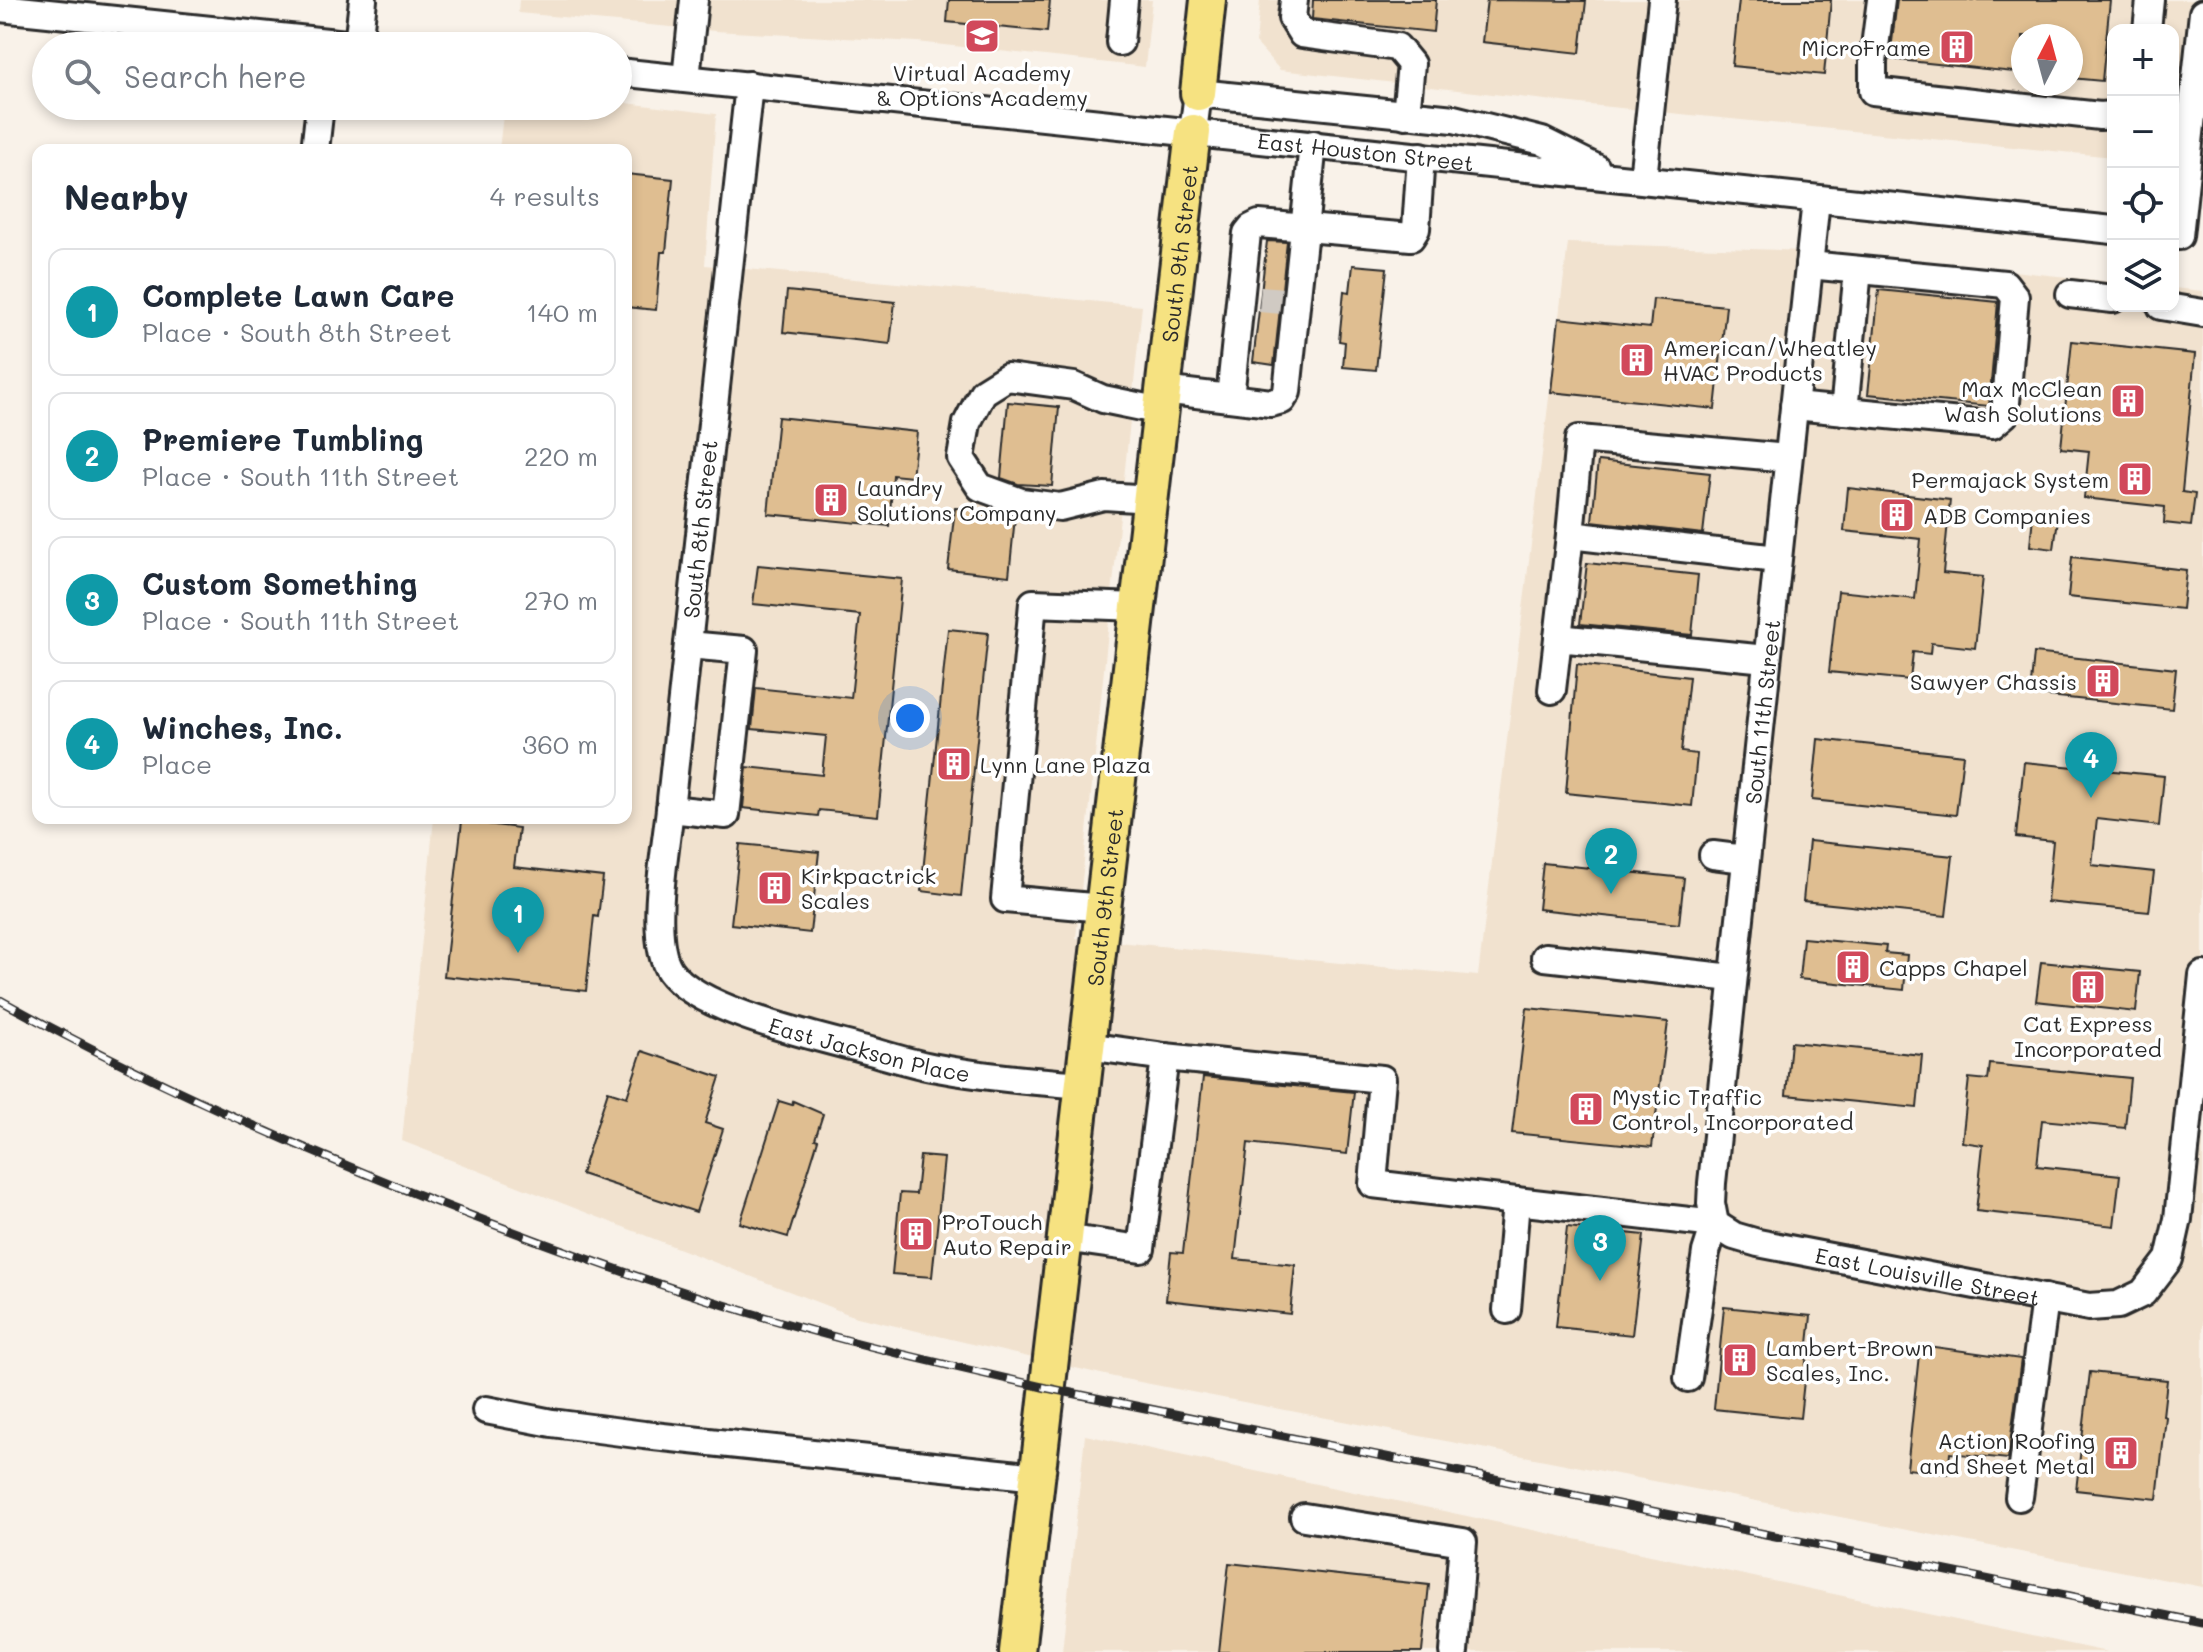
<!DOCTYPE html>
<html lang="en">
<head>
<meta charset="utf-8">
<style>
	:root { --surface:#fff; --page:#f2f2f3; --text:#1f2937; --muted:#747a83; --line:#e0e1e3; --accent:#d1495b }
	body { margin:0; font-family:Mali,sans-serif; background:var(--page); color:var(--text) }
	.controls { position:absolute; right:24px; top:24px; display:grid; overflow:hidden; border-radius:16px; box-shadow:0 4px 12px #0003 }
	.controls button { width:72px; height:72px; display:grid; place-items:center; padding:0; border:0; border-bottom:2px solid var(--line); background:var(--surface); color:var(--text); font:40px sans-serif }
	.compass { position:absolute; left:2011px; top:24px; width:72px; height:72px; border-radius:50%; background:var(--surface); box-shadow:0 4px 12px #0003; rotate:6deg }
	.you { position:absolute; left:910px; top:718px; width:28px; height:28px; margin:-20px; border:6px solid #fff; border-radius:50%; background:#1a73e8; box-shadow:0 0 0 12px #1a73e833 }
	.badge { display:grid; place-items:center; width:52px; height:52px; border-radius:50%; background:var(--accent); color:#fff; font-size:26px; font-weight:700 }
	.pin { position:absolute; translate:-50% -66px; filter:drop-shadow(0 2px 4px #0008) }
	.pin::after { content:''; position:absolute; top:42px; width:28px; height:24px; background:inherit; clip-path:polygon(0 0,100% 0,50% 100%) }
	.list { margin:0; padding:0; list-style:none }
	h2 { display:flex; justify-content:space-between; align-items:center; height:104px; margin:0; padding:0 32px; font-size:34px }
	h2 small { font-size:26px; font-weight:400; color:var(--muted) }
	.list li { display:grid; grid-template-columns:52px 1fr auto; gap:24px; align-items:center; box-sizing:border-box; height:128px; margin:0 16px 16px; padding:0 16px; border:2px solid var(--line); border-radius:16px }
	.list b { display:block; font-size:30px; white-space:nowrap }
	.list p { margin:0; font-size:26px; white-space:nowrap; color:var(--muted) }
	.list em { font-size:26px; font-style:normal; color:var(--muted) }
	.icon { flex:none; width:44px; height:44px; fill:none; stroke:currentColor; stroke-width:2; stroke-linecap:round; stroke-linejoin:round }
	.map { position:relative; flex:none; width:2203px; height:1652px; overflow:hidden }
	.search { position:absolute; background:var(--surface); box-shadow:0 4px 12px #0003; left:32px; top:32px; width:600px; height:88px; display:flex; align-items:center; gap:20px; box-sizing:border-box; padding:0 28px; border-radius:44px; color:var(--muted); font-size:30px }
	.panel { position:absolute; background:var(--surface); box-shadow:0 4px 12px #0003; left:32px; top:144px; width:600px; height:680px; border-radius:16px }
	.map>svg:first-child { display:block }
</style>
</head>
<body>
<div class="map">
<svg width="2203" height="1652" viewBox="0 0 2203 1652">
	<rect width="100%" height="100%" fill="#f9f2e9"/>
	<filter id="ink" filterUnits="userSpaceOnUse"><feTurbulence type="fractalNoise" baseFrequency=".0125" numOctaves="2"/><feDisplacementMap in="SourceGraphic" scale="16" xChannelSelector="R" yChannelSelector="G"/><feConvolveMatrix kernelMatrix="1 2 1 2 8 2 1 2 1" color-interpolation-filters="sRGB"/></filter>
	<g filter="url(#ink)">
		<path fill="#f1e2cf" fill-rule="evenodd" d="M519 0H1152L1145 67 917 42 715 31 518 13Z
			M1260 0H2203V166L2173 163V30H2113V157L1590 105 1280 70 1256 43ZM2023 36H2071V84H2023Z
			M618 102 716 114 705 265 1142 306 1076 938 1478 976 1568 243 1838 252 2113 282V306H2173V288L2203 291V1587L1114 1377 853 1316 402 1141 434 818H626V150H499L504 106H618Z
			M1085 1435 2107 1652H1062Z"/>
		<path fill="#dfbe91" stroke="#2b2b2b" stroke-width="2" d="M949 0H1050L1047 32 947 22Z
			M1313 0H1436L1433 32 1312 19Z
			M1487 0 1586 1 1580 53 1482 42Z
			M1739 0H1831L1824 75 1732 66Z
			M1897 0H2110L2102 81 2071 78V36H2023V73L1890 59Z
			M626 174 673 179 666 252H661L656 310 626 307Z
			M1267 241 1287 242 1274 365 1253 362Z
			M1353 265 1387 268 1376 370 1343 367 1345 342 1339 341 1344 291 1350 292Z
			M1879 290 1998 302 1989 406 1868 394Z
			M787 291 895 302 890 344 783 332Z
			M1653 299 1726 306 1715 409 1551 392 1559 318 1650 328Z
			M2072 341 2195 354 2182 492 2195 494 2191 526 2164 523 2165 507 2084 498 2089 451 2061 448Z
			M1008 402 1059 407 1052 486 1018 484 1001 478Z
			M778 417 917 432 912 477 893 475 889 526 768 514Z
			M1598 461 1710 473 1703 534 1592 521Z
			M1848 488 1950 500 1943 573 1983 577 1975 648 1931 643 1930 654 1913 652 1910 680 1829 672 1838 591 1915 599 1921 539 1844 531Z
			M955 508 998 511 1015 517 1009 576 948 569Z
			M2033 516 2058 519 2054 549 2030 546Z
			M2072 557 2186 570 2182 609 2068 597Z
			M1587 563 1698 575 1692 635 1580 624Z
			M758 565 902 579 878 816 819 810 818 816 743 808 747 767 822 775 826 736 752 729 756 688 851 698 860 615 753 604Z
			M948 629 988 633 961 896 921 891Z
			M2034 653 2176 669 2172 709 2030 694Z
			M1577 664 1689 677 1681 752 1697 754 1692 806 1566 793Z
			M1818 739 1963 755 1956 815 1812 800Z
			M2024 762 2164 776 2159 826 2097 819 2092 865 2154 872 2149 912 2047 902 2053 841 2016 837Z
			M462 821 519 828 514 867 603 877 598 917 594 916 586 991 444 976Z
			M1809 841 1953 856 1946 916 1803 901Z
			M740 844 819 852 810 933 731 924Z
			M1543 863 1684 878 1679 924 1538 909Z
			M1803 938 1886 946 1885 953 1907 955 1904 990 1799 979Z
			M2041 962 2140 972 2136 1012 2036 1001Z
			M1527 1008 1668 1022 1652 1147 1512 1133Z
			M1791 1042 1922 1055 1917 1108 1786 1095Z
			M642 1051 720 1077 705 1123 723 1129 696 1212 581 1174 608 1091 627 1097Z
			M1990 1064 2130 1078 2125 1128 2042 1120 2037 1166 2120 1175 2114 1226 1976 1211 1983 1145 1962 1142 1969 1078 1988 1080Z
			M1203 1077 1354 1092 1347 1154 1248 1143 1235 1259 1295 1265 1290 1314 1166 1300 1171 1252 1183 1253Z
			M779 1101 792 1105 793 1101 823 1114 815 1139 818 1140 788 1237 740 1223Z
			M920 1156 944 1158 932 1277 892 1274 900 1193 916 1194Z
			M1567 1227 1644 1235 1632 1335 1556 1327Z
			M1724 1307 1811 1316 1800 1418 1714 1409Z
			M1920 1345 2021 1359 2008 1459 1950 1453 1948 1474 1907 1469Z
			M2090 1372 2167 1380 2163 1416 2166 1417 2157 1499 2076 1490Z
			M1229 1563 1429 1585 1422 1652H1219Z"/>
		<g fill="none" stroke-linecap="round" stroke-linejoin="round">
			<path stroke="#d0cac3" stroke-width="26" stroke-dasharray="26 13" stroke-linecap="butt" d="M1260 299 1283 301"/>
			<defs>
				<g id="minor">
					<path d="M1294 0 1292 18 1302 34 1397 47 1411 64 1406 115"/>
					<path d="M1881 0 1873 62V91L2100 116 2113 115"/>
					<path d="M0 8 366 46"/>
					<path d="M2147 30 2150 0"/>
					<path d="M1120 42 1124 0"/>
					<path d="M358 45 363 0"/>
					<path id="s1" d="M618 72 2113 230"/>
					<path d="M686 79 694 0"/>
					<path id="s2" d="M749 85 670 809C666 847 648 940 670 971 698 1011 818 1037 866 1050 889 1056 913 1064 937 1068 985 1077 1034 1081 1083 1085"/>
					<path d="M1193 132 1198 93 1454 119 1542 141 1596 168"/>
					<path d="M315 150 320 106"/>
					<path d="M1643 179 1662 0"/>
					<path d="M2179 236 2203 13"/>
					<path d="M2070 294 2113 299"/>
					<path d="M2161 306 2203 313"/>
					<path d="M1163 390 1271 403 1282 400 1287 392 1313 144"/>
					<path d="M1230 398 1247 233 1251 228 1259 224 1411 237 1416 229 1421 156"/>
					<path d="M1794 406 1992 425 2005 414 2015 297 2005 284 1809 265"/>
					<path d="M1844 411 1858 270"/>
					<path d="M1151 499 1104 496 1060 507 1021 502 980 487 961 458 967 423 983 392 1007 377 1074 386 1103 399 1161 411"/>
					<path d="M1777 559 1570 535 1579 439 1788 458"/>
					<path d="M1558 638 1570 535"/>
					<path d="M1552 690 1558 638 1766 659"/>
					<path d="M670 809 726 815 744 650 688 645"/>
					<path d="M1713 855 1745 859"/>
					<path d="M1103 908 1005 899 1033 603 1138 607"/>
					<path d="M1545 957 1733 978"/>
					<path d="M1165 1057 1382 1079 1373 1184 1516 1201"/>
					<path d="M1064 1238 1141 1249 1165 1057 1087 1046"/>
					<path id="s3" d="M1507 1310 1516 1201 1715 1224 1734 1236 1758 1243 2089 1307 2118 1305 2143 1293 2169 1259 2178 1219 2203 975"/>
					<path id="s4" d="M1688 1378 1706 1252 1715 1224 1711 1203 1712 1183 1816 200"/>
					<path d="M486 1410 552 1423 644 1435 1037 1477"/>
					<path d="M2019 1497 2045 1298"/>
					<path d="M1304 1517 1463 1542 1454 1652"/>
				</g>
				<g id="major">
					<path d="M1198 93 1208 0"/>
					<path id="s5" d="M1017 1652 1193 132"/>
				</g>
			</defs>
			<use href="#minor" stroke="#2b2b2b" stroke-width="32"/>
			<use href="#major" stroke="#2b2b2b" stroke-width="40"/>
			<use href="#minor" stroke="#fff" stroke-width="26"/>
			<use href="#major" stroke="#f6e281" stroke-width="34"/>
			<defs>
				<path id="rail" d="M0 1000C131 1073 267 1134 406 1190 526 1238 647 1283 771 1319 862 1346 955 1367 1047 1388L2203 1623"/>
			</defs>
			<use href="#rail" stroke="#2b2b2b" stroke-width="9"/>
			<use href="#rail" stroke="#fff" stroke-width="6" stroke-dasharray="18" stroke-linecap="butt"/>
		</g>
	</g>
	<defs>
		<symbol id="school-square" viewBox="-11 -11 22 22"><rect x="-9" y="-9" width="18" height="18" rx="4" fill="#d1495b" stroke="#fff"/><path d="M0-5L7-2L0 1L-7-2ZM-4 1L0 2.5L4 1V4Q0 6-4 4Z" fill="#fff"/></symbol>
		<symbol id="building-square" viewBox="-11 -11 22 22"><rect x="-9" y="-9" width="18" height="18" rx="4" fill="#d1495b" stroke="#fff"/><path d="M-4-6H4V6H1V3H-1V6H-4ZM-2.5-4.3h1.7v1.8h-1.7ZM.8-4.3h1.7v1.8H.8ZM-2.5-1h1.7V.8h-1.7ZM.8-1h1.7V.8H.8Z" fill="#fff"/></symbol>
	</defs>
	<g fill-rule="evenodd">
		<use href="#school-square" x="962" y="16" width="40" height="40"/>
		<use href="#building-square" x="1937" y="27" width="40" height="40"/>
		<use href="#building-square" x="1617" y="340" width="40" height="40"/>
		<use href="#building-square" x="2108" y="381" width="40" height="40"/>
		<use href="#building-square" x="2115" y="459" width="40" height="40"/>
		<use href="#building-square" x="811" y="480" width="40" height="40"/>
		<use href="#building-square" x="1877" y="495" width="40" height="40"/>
		<use href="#building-square" x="2083" y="661" width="40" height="40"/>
		<use href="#building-square" x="934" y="744" width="40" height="40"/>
		<use href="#building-square" x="755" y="868" width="40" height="40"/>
		<use href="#building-square" x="1833" y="947" width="40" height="40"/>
		<use href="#building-square" x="2068" y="967" width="40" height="40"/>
		<use href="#building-square" x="1566" y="1089" width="40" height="40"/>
		<use href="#building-square" x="896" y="1214" width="40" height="40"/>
		<use href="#building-square" x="1720" y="1340" width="40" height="40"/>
		<use href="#building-square" x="2101" y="1433" width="40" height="40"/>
	</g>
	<g text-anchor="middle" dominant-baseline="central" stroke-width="7" stroke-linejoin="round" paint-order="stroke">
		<g font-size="22" fill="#2b2b2b" stroke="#fff" text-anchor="start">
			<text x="1931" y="47" text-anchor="end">MicroFrame</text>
			<text x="982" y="72" text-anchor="middle">Virtual Academy<tspan x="982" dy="25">&amp; Options Academy</tspan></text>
			<text x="1663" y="347">American/Wheatley<tspan x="1663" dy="25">HVAC Products</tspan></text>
			<text x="2102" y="388" text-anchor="end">Max McClean<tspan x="2102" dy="25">Wash Solutions</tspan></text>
			<text x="2109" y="479" text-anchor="end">Permajack System</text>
			<text x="857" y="487">Laundry<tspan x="857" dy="25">Solutions Company</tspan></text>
			<text x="1923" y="515">ADB Companies</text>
			<text x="2077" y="681" text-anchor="end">Sawyer Chassis</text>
			<text x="980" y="764">Lynn Lane Plaza</text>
			<text x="801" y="875">Kirkpactrick<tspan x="801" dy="25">Scales</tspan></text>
			<text x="1879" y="967">Capps Chapel</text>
			<text x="2088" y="1023" text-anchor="middle">Cat Express<tspan x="2088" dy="25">Incorporated</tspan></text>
			<text x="1612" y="1096">Mystic Traffic<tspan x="1612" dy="25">Control, Incorporated</tspan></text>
			<text x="942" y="1221">ProTouch<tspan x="942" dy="25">Auto Repair</tspan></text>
			<text x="1766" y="1347">Lambert-Brown<tspan x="1766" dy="25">Scales, Inc.</tspan></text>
			<text x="2095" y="1440" text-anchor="end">Action Roofing<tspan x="2095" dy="25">and Sheet Metal</tspan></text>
		</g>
		<g font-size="22" fill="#2b2b2b" stroke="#fff">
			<text stroke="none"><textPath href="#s1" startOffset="752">East Houston Street</textPath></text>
			<text stroke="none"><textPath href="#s5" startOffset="1408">South 9th Street</textPath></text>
			<text transform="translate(700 529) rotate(-84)">South 8th Street</text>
			<text stroke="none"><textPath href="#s4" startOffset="672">South 11th Street</textPath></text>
			<text stroke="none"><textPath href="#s5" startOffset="760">South 9th Street</textPath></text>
			<text stroke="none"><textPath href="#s2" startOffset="1110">East Jackson Place</textPath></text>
			<text stroke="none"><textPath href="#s3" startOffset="530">East Louisville Street</textPath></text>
		</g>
	</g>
</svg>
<div class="controls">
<button>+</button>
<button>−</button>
<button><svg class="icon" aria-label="locate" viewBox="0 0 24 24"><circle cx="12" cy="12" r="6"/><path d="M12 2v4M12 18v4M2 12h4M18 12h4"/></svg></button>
<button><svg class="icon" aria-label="layers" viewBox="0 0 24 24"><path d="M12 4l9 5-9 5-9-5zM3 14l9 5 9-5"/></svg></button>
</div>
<svg class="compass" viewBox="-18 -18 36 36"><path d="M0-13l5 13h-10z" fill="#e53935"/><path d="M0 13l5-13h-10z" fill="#747a83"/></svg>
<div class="you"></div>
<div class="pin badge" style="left:518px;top:953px;background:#0f9aa8">1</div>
<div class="pin badge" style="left:1611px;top:894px;background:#0f9aa8">2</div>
<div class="pin badge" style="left:1600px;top:1281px;background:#0f9aa8">3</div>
<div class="pin badge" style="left:2091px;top:798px;background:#0f9aa8">4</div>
<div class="search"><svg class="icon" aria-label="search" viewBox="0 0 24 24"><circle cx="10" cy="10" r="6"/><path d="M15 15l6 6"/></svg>Search here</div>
<section class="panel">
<h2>Nearby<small>4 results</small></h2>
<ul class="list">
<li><span class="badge" style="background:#0f9aa8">1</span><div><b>Complete Lawn Care</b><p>Place · South 8th Street</p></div><em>140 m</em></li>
<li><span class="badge" style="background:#0f9aa8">2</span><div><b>Premiere Tumbling</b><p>Place · South 11th Street</p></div><em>220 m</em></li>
<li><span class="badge" style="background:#0f9aa8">3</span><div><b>Custom Something</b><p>Place · South 11th Street</p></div><em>270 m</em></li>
<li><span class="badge" style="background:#0f9aa8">4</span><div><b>Winches, Inc.</b><p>Place</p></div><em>360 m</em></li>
</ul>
</section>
</div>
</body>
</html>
